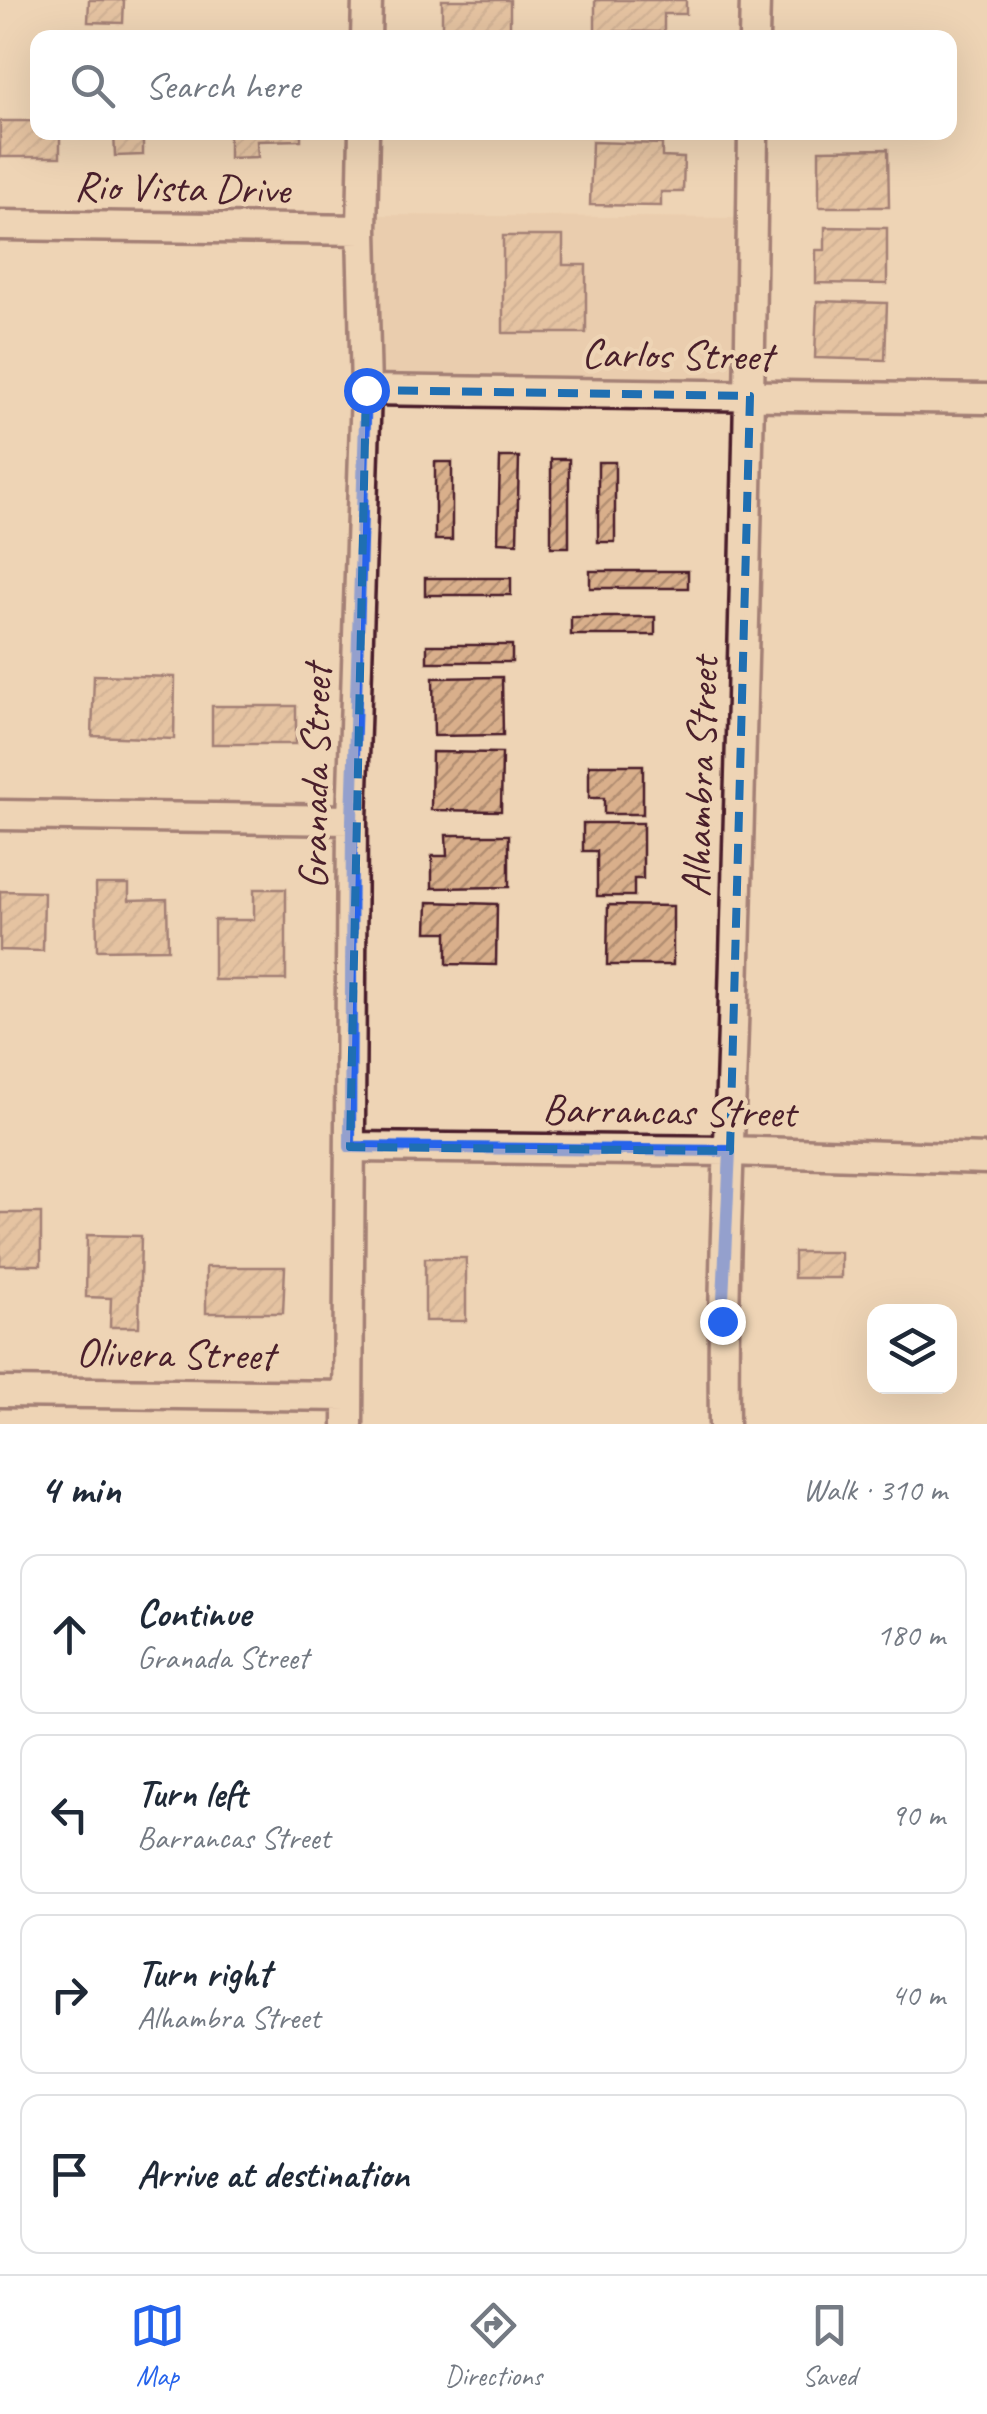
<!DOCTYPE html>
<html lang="en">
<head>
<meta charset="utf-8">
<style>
	:root { --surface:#fff; --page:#f2f2f3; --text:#1f2937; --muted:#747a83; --line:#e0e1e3; --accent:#2563eb }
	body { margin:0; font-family:Caveat,sans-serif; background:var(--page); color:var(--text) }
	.controls { position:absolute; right:30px; bottom:30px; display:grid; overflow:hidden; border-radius:20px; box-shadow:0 10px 40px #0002 }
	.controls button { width:90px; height:90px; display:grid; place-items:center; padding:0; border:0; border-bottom:2px solid var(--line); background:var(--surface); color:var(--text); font:50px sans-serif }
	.stop { position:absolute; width:30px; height:30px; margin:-22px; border:8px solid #2563eb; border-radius:50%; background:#fff }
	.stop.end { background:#2563eb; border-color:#fff; box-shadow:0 2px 10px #0008 }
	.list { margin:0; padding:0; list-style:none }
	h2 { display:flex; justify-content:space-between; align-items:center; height:130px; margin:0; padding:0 40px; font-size:42px }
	h2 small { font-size:32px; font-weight:400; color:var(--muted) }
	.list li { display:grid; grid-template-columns:65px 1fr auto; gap:30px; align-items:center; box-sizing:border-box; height:160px; margin:0 20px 20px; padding:0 20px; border:2px solid var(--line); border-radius:20px }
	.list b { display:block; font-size:38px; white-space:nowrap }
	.list p { margin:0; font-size:32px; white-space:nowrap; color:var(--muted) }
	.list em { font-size:32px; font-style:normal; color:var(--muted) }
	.icon { flex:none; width:55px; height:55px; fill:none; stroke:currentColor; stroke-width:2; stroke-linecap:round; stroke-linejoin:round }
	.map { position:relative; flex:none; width:987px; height:1424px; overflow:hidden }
	.search { position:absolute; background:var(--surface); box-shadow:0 10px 40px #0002; left:30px; right:30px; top:30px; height:110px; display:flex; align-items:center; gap:25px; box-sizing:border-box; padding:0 35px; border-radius:20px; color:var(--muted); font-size:38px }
	.sheet { height:850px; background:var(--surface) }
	nav { display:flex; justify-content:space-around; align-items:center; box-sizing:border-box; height:140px; border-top:2px solid var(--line); background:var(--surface); font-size:28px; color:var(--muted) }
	nav a { display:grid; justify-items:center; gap:5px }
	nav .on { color:var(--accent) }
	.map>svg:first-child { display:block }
</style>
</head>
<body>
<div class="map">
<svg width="987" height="1424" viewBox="0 0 987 1424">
	<defs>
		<pattern id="building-hatch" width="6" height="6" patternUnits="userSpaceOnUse" patternTransform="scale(2.5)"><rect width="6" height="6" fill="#d9af8b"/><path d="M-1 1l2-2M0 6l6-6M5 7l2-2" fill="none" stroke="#b28e72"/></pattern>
	</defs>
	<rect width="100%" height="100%" fill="#eed4b5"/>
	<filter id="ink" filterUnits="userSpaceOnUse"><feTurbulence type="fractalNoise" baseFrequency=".01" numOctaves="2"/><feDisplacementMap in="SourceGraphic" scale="20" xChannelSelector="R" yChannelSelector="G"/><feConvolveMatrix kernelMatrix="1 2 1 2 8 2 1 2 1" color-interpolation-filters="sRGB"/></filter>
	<g filter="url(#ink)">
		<path fill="#e5c6a6" d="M377 215 738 218 736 379 380 374Z"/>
		<path fill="url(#building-hatch)" stroke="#4a1f2b" stroke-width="2.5" d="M89 0H124L123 23 88 22Z
			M442 0H510V38H442Z
			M595 0H686V14H664V32L595 31Z
			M0 121H38V132H60V157H0Z
			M114 132H143V155L115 156Z
			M229 132H301V140L257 141 258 157 229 158Z
			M592 142 662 144V157L684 158 683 192H661V206L590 205Z
			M888 149 889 207H819V150Z
			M825 227 887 228V284L816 283V250H825Z
			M503 236H563V265H586V333H503Z
			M817 301 887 303 885 360 815 358Z
			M500 457H519L517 543 498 542Z
			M551 459H569V547H551Z
			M435 462H452V540H435Z
			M598 462H615V542H598Z
			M590 571H688V588H590Z
			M425 578H511V595H425Z
			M571 617H655V635H571Z
			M427 645H512V662H427Z
			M94 675 175 677 174 739 92 736Z
			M502 677 503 735 434 736 433 678Z
			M212 706H296V744H212Z
			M432 752 502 753 501 811 431 810Z
			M589 765H643V814H604V798H589Z
			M583 823H643V879H634V896H597V851H583Z
			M446 835H509V887L432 888V856H447Z
			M96 884H129V900L167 899 168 949 97 950Z
			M254 889H286V980H214V920H254Z
			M0 891 44 892 43 951 0 950Z
			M428 902 497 904 496 965 447 964V932H427Z
			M608 905 673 906V965H607Z
			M0 1213H41V1265H0Z
			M87 1235 141 1236 139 1327H110L111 1298 86 1297Z
			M794 1252H841V1278H794Z
			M425 1258H466V1321H425Z
			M206 1267H285L283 1313H206Z"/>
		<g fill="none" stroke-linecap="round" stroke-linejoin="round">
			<defs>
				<path id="minor" d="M366 38 367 0
					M754 38 755 0
					M0 225 362 230
					M366 390 987 399
					M0 815 352 820
					M350 1147 730 1151 987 1159
					M0 1392 348 1396
					M348 1424 352 820 366 390 362 230 364 132
					M724 1424C722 1280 730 1137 734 994 742 707 750 420 753 132"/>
			</defs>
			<use href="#minor" stroke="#4a1f2b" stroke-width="35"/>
			<use href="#minor" stroke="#eed4b5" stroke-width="28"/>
		</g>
	</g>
	<g fill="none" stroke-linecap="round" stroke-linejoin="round" filter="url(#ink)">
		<path stroke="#2563eb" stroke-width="12" d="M366 390 352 820 350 1147 730 1151 722 1321"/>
	</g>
	<path d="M0 0H987V1424H0ZM366 390 750 396 730 1151 350 1147Z" fill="#eed4b5" fill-opacity=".55" fill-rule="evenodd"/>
	<path fill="none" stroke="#1f6fb2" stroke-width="8" stroke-dasharray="20 12" stroke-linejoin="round" d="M366 390 750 396 730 1151 350 1147Z"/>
	<g text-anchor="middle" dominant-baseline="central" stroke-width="9" stroke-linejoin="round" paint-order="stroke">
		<g font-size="42" fill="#4a1f2b" stroke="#eed4b5">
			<text transform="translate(182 188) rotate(1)">Rio Vista Drive</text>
			<text transform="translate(677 355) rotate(1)">Carlos Street</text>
			<text transform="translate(315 777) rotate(-89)">Granada Street</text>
			<text transform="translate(700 777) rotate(-88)">Alhambra Street</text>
			<text transform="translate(669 1111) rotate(1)">Barrancas Street</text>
			<text transform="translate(175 1354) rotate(1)">Olivera Street</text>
		</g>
	</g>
</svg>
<div class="controls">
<button><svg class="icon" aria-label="layers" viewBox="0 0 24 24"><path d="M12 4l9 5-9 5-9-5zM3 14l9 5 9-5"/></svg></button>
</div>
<div class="stop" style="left:366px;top:390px"></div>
<div class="stop end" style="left:722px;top:1321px"></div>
<div class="search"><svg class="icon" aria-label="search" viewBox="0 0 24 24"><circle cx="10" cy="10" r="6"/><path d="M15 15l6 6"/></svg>Search here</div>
</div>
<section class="sheet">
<h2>4 min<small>Walk · 310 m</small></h2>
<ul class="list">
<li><svg class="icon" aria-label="ahead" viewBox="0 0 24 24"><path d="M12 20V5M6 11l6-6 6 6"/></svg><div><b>Continue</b><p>Granada Street</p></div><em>180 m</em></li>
<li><svg class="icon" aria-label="left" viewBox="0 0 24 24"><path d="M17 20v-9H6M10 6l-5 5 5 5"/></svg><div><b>Turn left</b><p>Barrancas Street</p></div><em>90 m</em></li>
<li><svg class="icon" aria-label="right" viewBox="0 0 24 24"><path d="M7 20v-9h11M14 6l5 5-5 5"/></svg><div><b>Turn right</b><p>Alhambra Street</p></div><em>40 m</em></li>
<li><svg class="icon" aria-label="arrive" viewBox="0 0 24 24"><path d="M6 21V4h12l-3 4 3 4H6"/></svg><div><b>Arrive at destination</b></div></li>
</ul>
</section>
<nav>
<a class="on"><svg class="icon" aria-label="map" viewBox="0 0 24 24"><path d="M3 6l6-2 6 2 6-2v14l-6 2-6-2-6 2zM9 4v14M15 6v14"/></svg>Map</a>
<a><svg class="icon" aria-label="directions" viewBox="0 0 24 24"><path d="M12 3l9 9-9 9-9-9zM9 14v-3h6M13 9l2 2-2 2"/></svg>Directions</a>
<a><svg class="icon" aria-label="saved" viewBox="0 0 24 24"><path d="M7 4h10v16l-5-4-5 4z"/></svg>Saved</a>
</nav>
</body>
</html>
